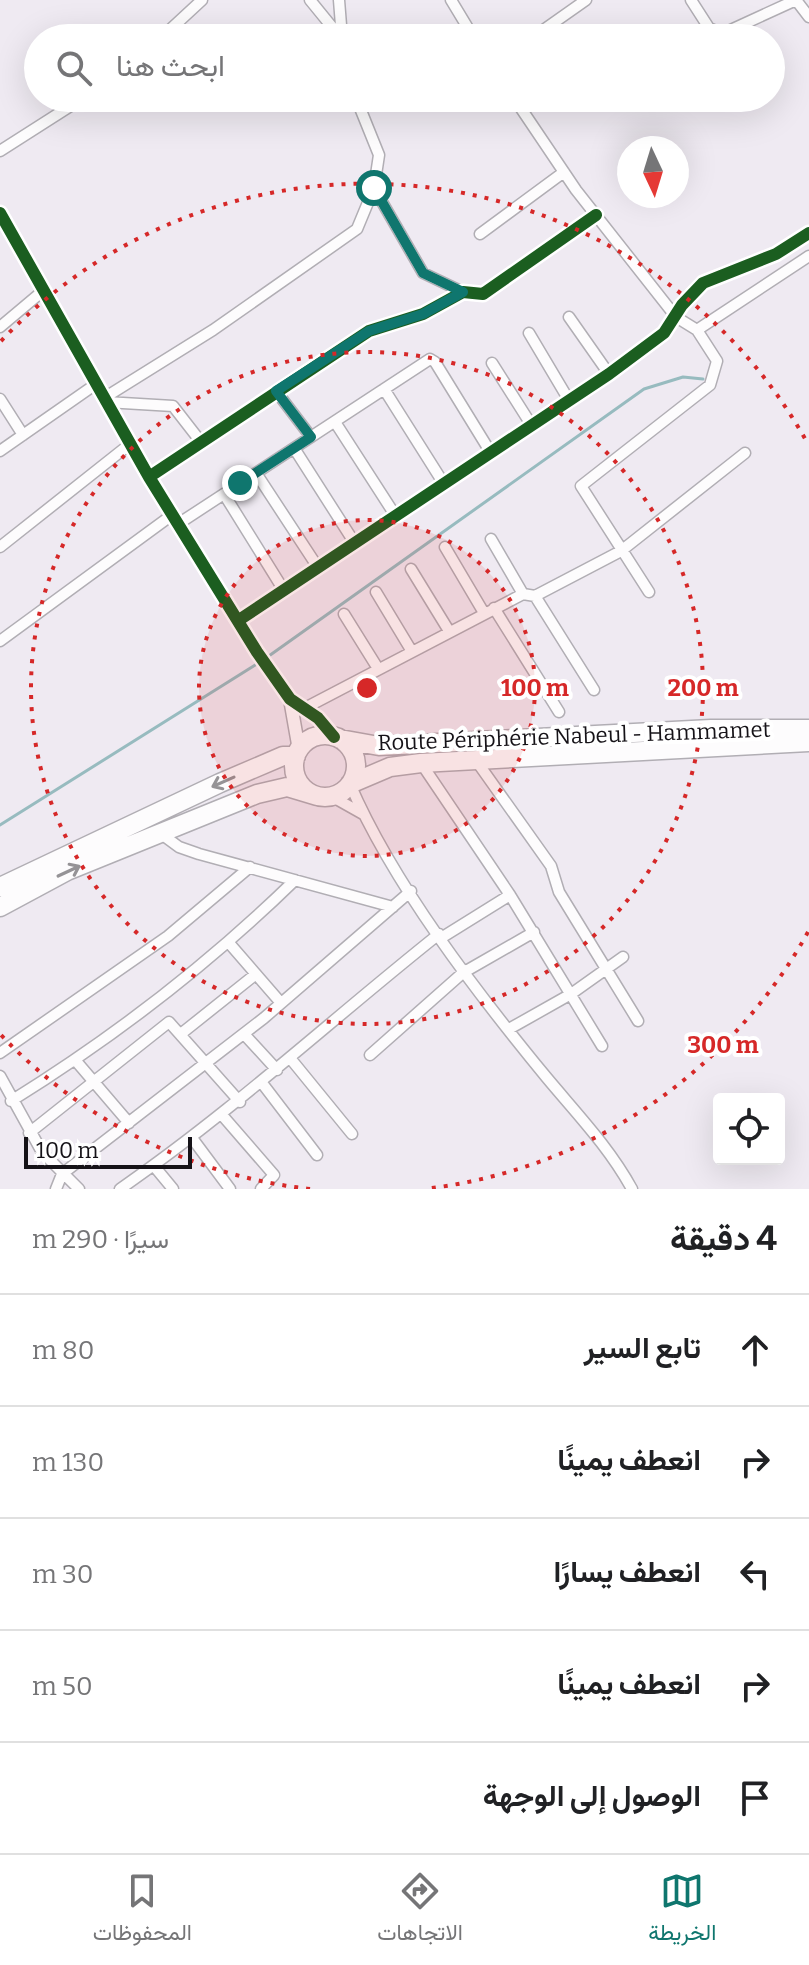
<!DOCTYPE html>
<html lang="ar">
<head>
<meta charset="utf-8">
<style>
	:root { --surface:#fff; --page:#f6f6f6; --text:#202124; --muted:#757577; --line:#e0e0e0; --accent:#0f766e }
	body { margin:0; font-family:Bitter,Vazirmatn,serif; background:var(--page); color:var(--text); direction:rtl }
	.controls { position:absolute; right:24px; bottom:24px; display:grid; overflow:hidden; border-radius:8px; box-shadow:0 8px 32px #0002 }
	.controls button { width:72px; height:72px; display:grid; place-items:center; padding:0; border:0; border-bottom:2px solid var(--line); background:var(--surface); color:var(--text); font:40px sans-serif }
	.compass { position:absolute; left:617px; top:136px; width:72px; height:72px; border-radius:50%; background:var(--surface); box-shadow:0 8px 32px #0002; rotate:176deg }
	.scale { position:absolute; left:24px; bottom:20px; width:168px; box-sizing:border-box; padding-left:8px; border:4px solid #151217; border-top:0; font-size:22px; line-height:28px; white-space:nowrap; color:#151217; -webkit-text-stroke:6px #fff; paint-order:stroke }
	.stop { position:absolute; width:24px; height:24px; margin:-18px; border:6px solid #0f766e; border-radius:50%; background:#fff }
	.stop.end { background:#0f766e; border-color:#fff; box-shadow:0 2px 8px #0008 }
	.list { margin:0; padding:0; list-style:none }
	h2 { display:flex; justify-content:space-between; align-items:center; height:104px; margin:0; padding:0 32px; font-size:34px }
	h2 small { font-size:26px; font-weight:400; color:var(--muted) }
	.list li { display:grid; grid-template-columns:52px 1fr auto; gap:24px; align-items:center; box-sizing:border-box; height:112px; padding:0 32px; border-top:2px solid var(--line) }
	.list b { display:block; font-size:30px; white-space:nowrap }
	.list em { font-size:26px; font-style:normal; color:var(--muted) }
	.icon { flex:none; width:44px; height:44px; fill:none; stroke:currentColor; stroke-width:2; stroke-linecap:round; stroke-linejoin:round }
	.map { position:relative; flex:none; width:809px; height:1189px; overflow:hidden; direction:ltr }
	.search { position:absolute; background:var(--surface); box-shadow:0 8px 32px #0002; left:24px; right:24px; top:24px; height:88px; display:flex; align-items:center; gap:20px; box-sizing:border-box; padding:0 28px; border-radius:44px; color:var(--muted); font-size:30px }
	.sheet { height:664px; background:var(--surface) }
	nav { display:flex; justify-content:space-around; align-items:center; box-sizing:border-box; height:112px; border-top:2px solid var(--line); background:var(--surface); font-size:22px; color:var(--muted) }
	nav a { display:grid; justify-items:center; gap:4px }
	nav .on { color:var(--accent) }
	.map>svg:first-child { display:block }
</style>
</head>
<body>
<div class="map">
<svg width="809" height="1189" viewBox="0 0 809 1189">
	<rect width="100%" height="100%" fill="#efeaf2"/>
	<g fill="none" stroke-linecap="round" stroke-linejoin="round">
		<path stroke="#97bbbf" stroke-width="3" d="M266 658 644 389 683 377 703 379
			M0 825 260 662"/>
		<defs>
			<path id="minor" d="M310 0 341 38
				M339 0 342 38
				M451 0 474 38
				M691 0 709 28 722 34 796 0
				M796 0 809 17
				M161 38 202 0
				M532 38 586 0
				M514 98 576 190 676 317 697 330 717 361 710 385 581 486 649 592
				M0 151 83 98
				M374 188 423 273 463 292
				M480 234 564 172
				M569 317 609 374
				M0 327 44 290
				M697 330 809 256
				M529 333 570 402
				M492 363 532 426
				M384 389 444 484
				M276 391 311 437
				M104 398 213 330 357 229 374 188 379 155 356 98
				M0 399 23 435
				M106 402 173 406 201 442
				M335 422 395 515
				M294 448 354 542
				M0 451 96 384
				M256 473 317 566
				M149 477 369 331 423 314 463 292 483 294 596 215
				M224 494 283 589
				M178 524 430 359 435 362 491 453
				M491 539 523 594
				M0 547 130 444
				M445 547 484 613
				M411 569 449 631
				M376 592 411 650
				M535 596 594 690
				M494 608 559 712
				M344 614 377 667
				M239 620 609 374 664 333 682 305 703 283 776 254 809 233
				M0 641 172 515
				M303 709 523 594 535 596 621 551 745 453
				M475 759 551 866 559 892 638 1021
				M421 763 510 895 602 1046
				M350 784C393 884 477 993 547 1078 577 1114 609 1147 632 1189
				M331 796 363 814
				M160 833 179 847 199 854 393 907
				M441 938 510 895
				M229 943 281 1003
				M466 971 534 932
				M509 1029 571 994 623 957
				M182 1033 256 974
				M244 1034 277 1070
				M0 1053 168 936 250 867
				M370 1055 466 970
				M290 1058 352 1134
				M76 1061 129 1123
				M0 1076 42 1152 79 1189
				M262 1083 317 1155
				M11 1101C114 1037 209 964 295 880
				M222 1115 274 1175 261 1189
				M29 1133 169 1022 240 1102
				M192 1138 230 1189
				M154 1166 173 1189
				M56 1189 62 1174 264 1018 411 891
				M120 1189C233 1111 332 1019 439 934"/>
			<path id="tertiary" d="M0 213 149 477 257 652 290 699 318 718 334 737
				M290 699 299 750"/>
			<path id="trunk" d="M294 766a31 31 0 1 1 62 0a31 31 0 1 1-62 0Z
				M340 739 379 746 711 729H809
				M350 784 390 767 421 763 809 742
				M0 887 220 783 283 756H296
				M0 907 67 871 257 794 287 787 317 796"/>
		</defs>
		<use href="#minor" stroke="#b1aeb4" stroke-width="13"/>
		<use href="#tertiary" stroke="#b1aeb4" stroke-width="15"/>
		<use href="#trunk" stroke="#b1aeb4" stroke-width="21"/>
		<use href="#minor" stroke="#fdfcfd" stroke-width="10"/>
		<use href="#tertiary" stroke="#fdfcfd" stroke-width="12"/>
		<use href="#trunk" stroke="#fdfcfd" stroke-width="18"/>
		<defs>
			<path id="cycleway" d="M0 213 149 477 257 652 290 699 318 718 334 737
				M149 477 369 331 423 314 463 292 483 294 596 215
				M239 620 609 374 664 333 682 305 703 283 776 254 809 233"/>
		</defs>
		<use href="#cycleway" stroke="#fff" stroke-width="17"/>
		<use href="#cycleway" stroke="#1b5e20" stroke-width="12"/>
	</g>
	<defs><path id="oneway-shaft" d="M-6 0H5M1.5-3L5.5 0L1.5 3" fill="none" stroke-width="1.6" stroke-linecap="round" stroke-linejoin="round" transform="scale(2)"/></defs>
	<g stroke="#959396">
		<use href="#oneway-shaft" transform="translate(223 782) rotate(156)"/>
		<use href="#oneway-shaft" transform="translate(69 871) rotate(-25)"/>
	</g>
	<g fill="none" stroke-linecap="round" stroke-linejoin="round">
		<path stroke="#0f766e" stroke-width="10" d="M240 483 311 437 276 391 369 331 423 314 463 292 423 273 374 188"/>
	</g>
	<circle cx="367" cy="688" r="168" fill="#d62828" fill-opacity=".12"/>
	<g fill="none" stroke="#d62828" stroke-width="4" stroke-dasharray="4 8">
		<circle cx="367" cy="688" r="168"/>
		<circle cx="367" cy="688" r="336"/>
		<path d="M808 932A504 504 0 0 1 424 1189M310 1189A504 504 0 0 1 1 1035M1 341A504 504 0 0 1 808 444"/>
	</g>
	<g text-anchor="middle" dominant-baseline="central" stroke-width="8" stroke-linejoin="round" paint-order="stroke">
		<g font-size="22" fill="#151217" stroke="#fff">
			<text transform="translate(574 736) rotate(-2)">Route Périphérie Nabeul - Hammamet</text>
		</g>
	</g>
	<circle cx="367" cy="688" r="12" fill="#d62828" stroke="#fff" stroke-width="4"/>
	<g font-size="24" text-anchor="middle" font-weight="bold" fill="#d62828" stroke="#fff" stroke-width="8" stroke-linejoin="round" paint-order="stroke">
		<text x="535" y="696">100 m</text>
		<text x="703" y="696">200 m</text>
		<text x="723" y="1053">300 m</text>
	</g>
</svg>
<div class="controls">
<button><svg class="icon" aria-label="locate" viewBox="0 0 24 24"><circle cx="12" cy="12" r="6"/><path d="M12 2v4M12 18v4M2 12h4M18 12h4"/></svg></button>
</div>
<svg class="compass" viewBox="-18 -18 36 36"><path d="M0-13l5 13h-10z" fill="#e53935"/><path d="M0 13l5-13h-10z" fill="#757577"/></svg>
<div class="scale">100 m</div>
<div class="stop" style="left:374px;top:188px"></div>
<div class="stop end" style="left:240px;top:483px"></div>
<div class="search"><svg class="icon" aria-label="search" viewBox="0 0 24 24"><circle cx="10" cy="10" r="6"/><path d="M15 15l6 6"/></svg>ابحث هنا</div>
</div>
<section class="sheet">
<h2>4 دقيقة<small>سيرًا · 290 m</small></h2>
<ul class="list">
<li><svg class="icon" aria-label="ahead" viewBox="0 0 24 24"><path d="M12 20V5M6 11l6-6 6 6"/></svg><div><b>تابع السير</b></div><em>80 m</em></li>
<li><svg class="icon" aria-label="right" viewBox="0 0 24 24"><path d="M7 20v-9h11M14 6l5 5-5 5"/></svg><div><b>انعطف يمينًا</b></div><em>130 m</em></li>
<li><svg class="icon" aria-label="left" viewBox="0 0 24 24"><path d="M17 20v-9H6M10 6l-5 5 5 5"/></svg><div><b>انعطف يسارًا</b></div><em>30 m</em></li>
<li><svg class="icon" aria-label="right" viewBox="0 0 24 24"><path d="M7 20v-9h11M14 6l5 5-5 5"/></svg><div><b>انعطف يمينًا</b></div><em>50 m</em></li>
<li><svg class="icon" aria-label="arrive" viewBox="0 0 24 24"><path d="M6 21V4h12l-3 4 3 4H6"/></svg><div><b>الوصول إلى الوجهة</b></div></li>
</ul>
</section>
<nav>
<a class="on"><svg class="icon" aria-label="map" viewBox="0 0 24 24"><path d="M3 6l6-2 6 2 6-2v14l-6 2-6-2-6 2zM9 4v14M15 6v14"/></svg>الخريطة</a>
<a><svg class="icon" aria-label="directions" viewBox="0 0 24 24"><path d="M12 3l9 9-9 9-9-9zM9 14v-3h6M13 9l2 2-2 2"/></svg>الاتجاهات</a>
<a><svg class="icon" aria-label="saved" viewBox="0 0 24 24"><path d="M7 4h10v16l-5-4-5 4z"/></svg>المحفوظات</a>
</nav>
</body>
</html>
